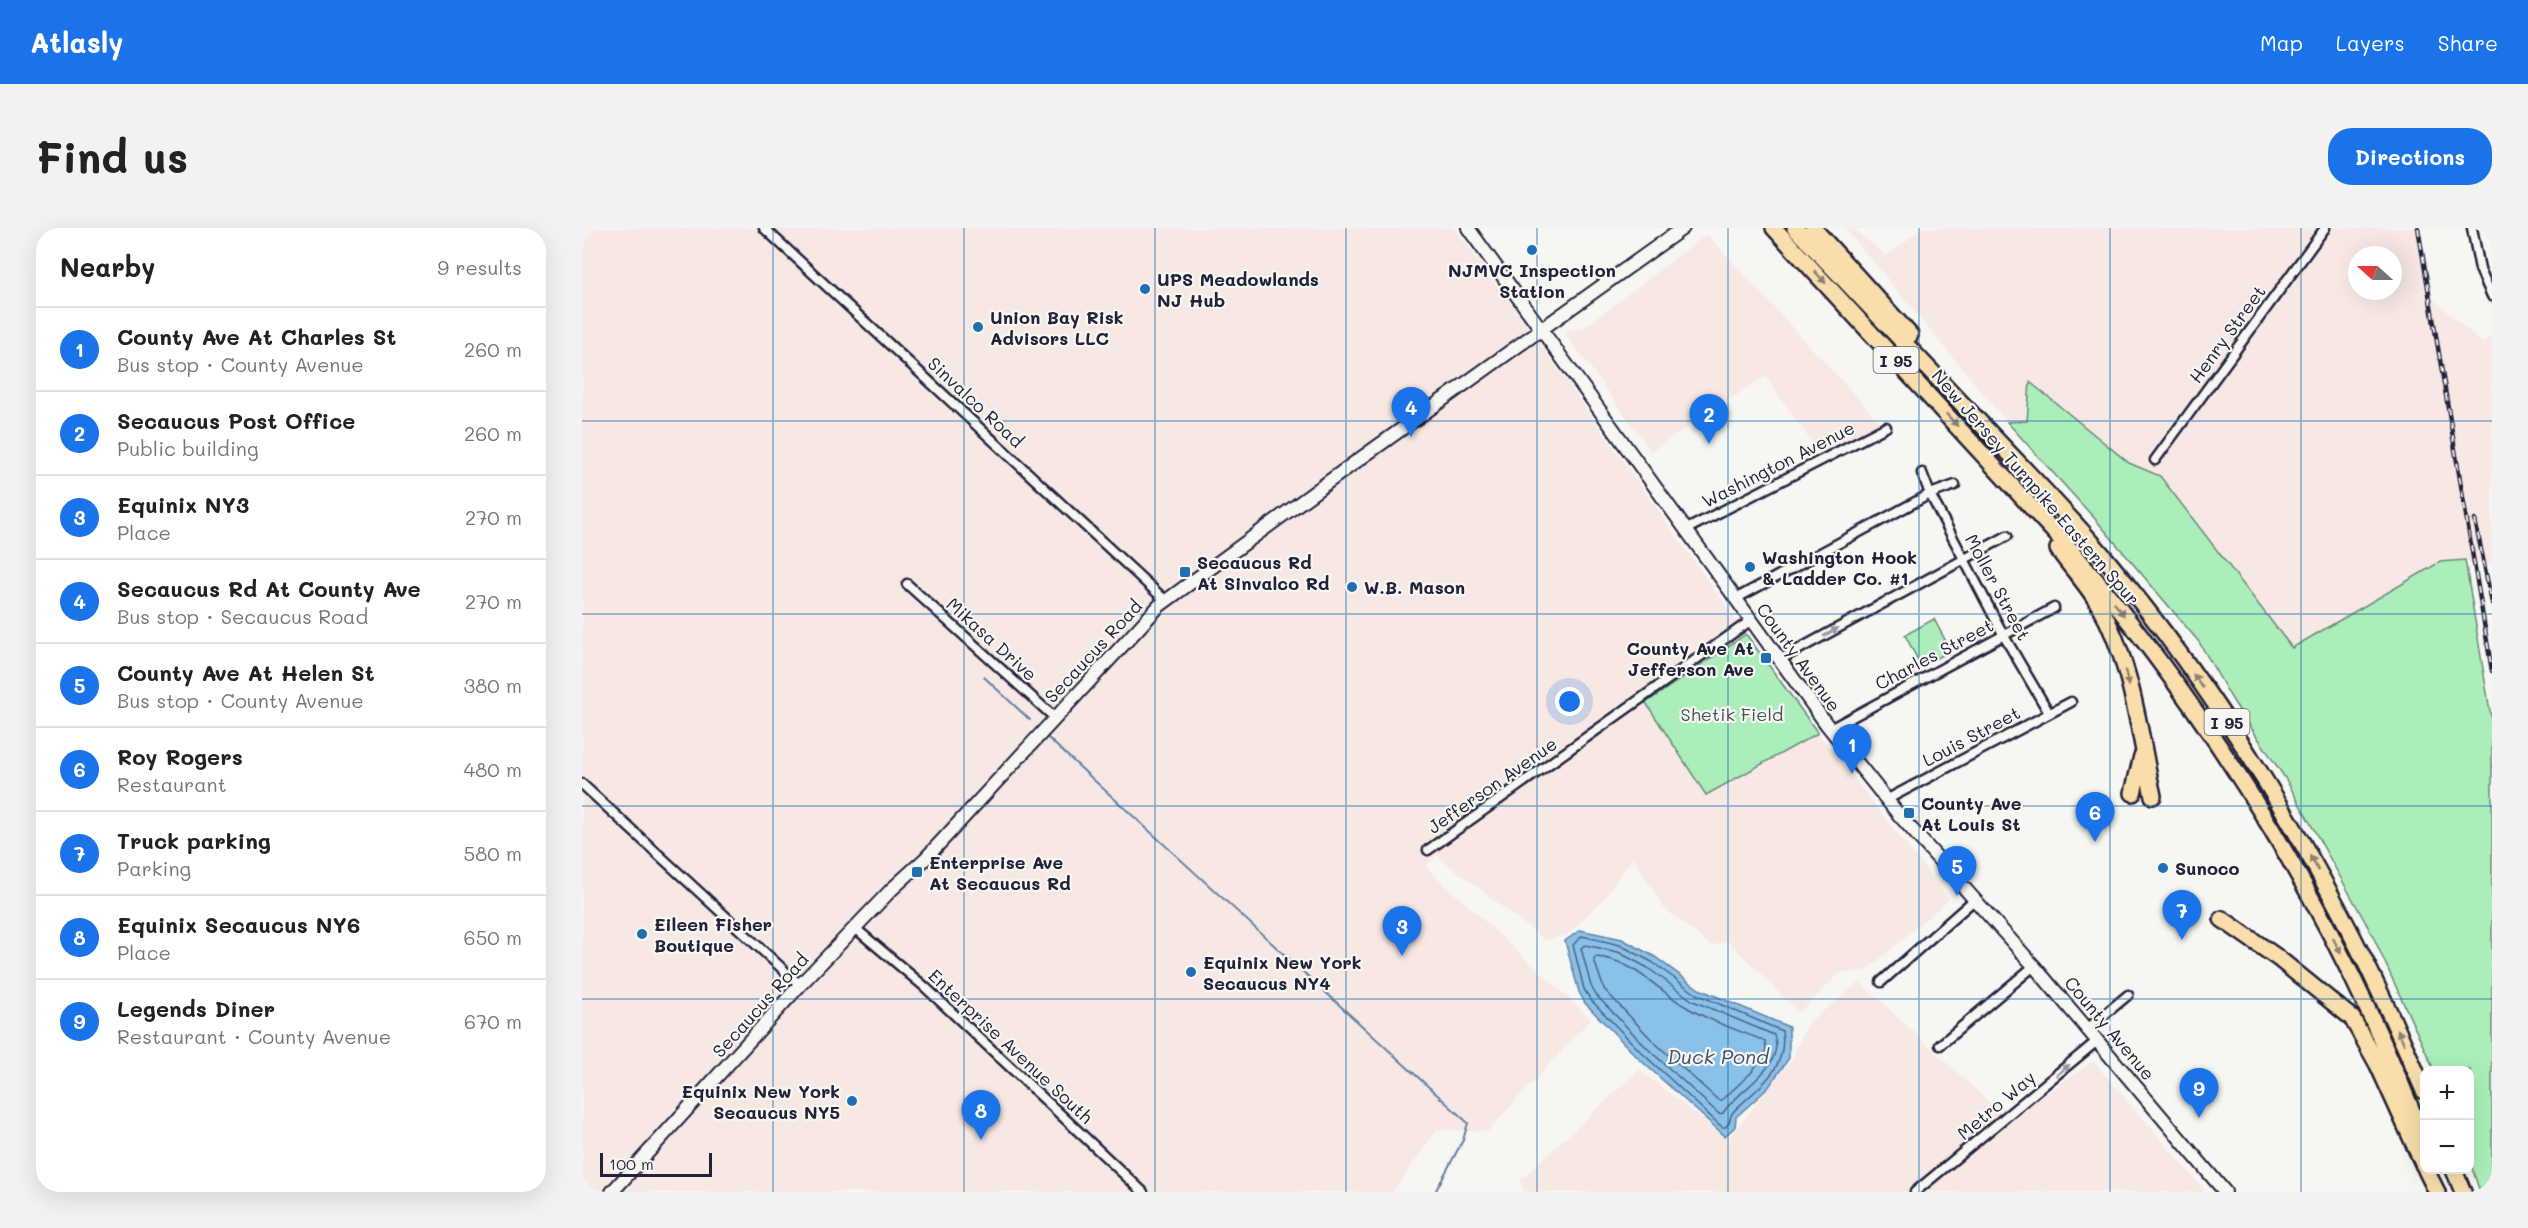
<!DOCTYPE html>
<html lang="en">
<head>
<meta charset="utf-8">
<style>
	:root { --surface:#fff; --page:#f2f2f2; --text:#222; --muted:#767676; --line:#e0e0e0; --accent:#1a73e8 }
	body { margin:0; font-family:Mali,sans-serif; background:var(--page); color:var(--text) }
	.controls { position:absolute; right:18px; bottom:18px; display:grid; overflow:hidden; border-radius:12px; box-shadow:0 6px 24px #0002 }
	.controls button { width:54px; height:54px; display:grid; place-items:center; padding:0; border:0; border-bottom:2px solid var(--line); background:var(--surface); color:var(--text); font:30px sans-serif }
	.compass { position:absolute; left:1766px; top:18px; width:54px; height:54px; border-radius:50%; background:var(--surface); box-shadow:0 6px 24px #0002; rotate:291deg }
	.scale { position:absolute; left:18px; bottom:15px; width:112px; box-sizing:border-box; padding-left:6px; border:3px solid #22223b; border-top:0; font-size:16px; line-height:21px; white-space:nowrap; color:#22223b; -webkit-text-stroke:4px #f6f6f2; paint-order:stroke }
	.you { position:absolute; left:988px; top:474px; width:21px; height:21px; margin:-15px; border:4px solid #fff; border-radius:50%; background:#1a73e8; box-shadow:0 0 0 9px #1a73e833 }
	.badge { display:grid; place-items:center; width:39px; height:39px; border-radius:50%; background:var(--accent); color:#fff; font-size:20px; font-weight:700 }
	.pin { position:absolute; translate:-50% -50px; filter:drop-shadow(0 2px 3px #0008) }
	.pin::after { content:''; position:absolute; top:32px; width:21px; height:18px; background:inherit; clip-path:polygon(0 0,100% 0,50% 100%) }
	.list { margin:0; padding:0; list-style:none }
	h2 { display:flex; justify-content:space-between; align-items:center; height:78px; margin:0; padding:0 24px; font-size:26px }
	h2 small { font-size:20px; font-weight:400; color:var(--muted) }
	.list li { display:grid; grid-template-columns:39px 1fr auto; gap:18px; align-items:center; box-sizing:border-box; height:84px; padding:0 24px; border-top:2px solid var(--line) }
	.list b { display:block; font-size:22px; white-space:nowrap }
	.list p { margin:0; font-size:20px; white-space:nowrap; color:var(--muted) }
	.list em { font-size:20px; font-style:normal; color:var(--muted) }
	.map { position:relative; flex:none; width:1910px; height:964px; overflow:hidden; border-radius:24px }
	header { display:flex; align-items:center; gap:36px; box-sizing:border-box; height:84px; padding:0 30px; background:var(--accent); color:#fff }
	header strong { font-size:28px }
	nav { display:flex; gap:33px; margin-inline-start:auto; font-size:21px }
	.intro { display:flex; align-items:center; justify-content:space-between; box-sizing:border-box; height:144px; padding:0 36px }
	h1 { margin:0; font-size:42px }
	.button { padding:15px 27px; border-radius:24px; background:var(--accent); color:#fff; font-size:21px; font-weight:700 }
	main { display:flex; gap:36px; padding:0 36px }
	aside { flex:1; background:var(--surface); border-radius:24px; box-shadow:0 6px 24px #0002 }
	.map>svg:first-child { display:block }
</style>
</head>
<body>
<header>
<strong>Atlasly</strong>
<nav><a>Map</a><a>Layers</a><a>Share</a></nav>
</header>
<div class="intro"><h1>Find us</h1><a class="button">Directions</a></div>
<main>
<aside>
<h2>Nearby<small>9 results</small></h2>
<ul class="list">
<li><span class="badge">1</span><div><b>County Ave At Charles St</b><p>Bus stop · County Avenue</p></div><em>260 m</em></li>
<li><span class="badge">2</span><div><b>Secaucus Post Office</b><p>Public building</p></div><em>260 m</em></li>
<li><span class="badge">3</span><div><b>Equinix NY3</b><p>Place</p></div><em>270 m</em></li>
<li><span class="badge">4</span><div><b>Secaucus Rd At County Ave</b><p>Bus stop · Secaucus Road</p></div><em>270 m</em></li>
<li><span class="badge">5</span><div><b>County Ave At Helen St</b><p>Bus stop · County Avenue</p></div><em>380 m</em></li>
<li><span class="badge">6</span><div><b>Roy Rogers</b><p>Restaurant</p></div><em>480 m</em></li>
<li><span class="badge">7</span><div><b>Truck parking</b><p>Parking</p></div><em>580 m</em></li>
<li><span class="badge">8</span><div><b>Equinix Secaucus NY6</b><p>Place</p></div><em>650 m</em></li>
<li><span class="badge">9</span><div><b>Legends Diner</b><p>Restaurant · County Avenue</p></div><em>670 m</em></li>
</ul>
</aside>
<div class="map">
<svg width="1910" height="964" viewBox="0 0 1910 964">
	<rect width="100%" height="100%" fill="#f6f6f2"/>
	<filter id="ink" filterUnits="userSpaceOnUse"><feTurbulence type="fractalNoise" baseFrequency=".0167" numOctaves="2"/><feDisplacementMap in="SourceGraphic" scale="12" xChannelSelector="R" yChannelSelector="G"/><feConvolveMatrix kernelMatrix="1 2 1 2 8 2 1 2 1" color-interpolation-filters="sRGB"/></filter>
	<g filter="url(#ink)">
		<path fill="#f7e8e4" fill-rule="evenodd" d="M0 0H872L941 92 1164 406 1065 475 1124 567 1236 505 1367 671 1284 743 1258 745 1217 785 1146 713 1129 718 1081 679 1051 629 1023 669 985 707 963 712 854 627 844 639 1009 791 906 903 855 902 811 964H0Z
			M1263 0H1271L1304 28 1341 0H1833L1844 65 1900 115 1910 106V336L1883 332 1858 334 1710 420 1578 248 1547 235 1449 154 1445 193 1425 194ZM1775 27H1811V63H1775Z
			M1125 6 1303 200 1241 230 1183 148 1069 223 983 105 987 102 1000 101Z
			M1278 754 1408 875 1438 884 1511 833 1624 964H942L938 952 1057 842 1146 911 1210 831 1226 795Z"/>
		<path fill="#abeeb9" stroke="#66887a" stroke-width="1.5" d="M1448 154 1547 235 1578 248 1710 420 1858 334 1883 332 1910 495V964H1898L1888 934V842H1852L1790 706 1703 550 1651 473 1617 414 1514 292 1425 194 1445 193Z
			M1352 391 1369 423 1339 438 1323 407Z
			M1164 406 1236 505 1124 567 1064 475Z"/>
		<path fill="#8ac1e8" stroke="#6081a3" stroke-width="1.5" d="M998 702 1040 711 1073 729 1117 761 1207 799V830L1186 860 1154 889 1153 899 1143 908 1056 830 1003 775 997 764 983 713Z"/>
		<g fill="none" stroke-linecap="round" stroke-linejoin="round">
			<path stroke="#4c6280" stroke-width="1.5" d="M1000 708 1038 717 1070 734 1114 766 1200 803C1206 842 1177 858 1152 883 1147 888 1149 894 1144 899H1140L1060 825 1008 771 1002 761 991 717Z
				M1003 717 1036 724 1066 740 1111 773 1192 807C1204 840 1155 862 1141 885L1137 886 1065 820 1014 767 1009 758 999 720Z
				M1013 729C1050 730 1076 763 1106 780 1129 794 1158 803 1183 813L1184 823 1169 845 1140 872H1136L1072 814 1022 761 1012 732Z"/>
			<path stroke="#6081a3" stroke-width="2" d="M402 449 448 492
				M466 510 886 895 881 912 853 964"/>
			<defs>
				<path id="street" d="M182 0 584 373
					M1890 0 1898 41 1910 68
					M1573 232 1743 0
					M1340 245 1348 266 1422 408 1467 485
					M1103 302 1304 199
					M325 356 473 490
					M1153 371 1348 266 1373 257
					M1197 432 1425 308
					M1248 501 1472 380
					M0 556 218 757
					M1304 572 1489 474
					M846 622 1168 393
					M273 700 343 759 561 964
					M1299 754 1392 672
					M1505 801 1546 767
					M1358 817 1452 738
					M1333 964 1515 813"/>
				<path id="secondary" d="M886 0 1245 497 1317 587 1452 738 1643 964
					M30 964 218 757 310 661 343 631 577 378 768 238 1101 0"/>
				<path id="highway" d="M1192 0 1488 321C1638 497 1760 698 1842 914
					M1213 0C1276 67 1340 133 1403 200 1444 243 1486 286 1524 331 1657 491 1762 672 1842 863
					M1231 0 1328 107
					M1476 321C1489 340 1506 357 1517 377 1550 434 1557 504 1571 568
					M1551 565 1560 528
					M1640 691 1696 730 1770 790 1796 837 1842 938
					M1844 942 1855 964
					M1872 942 1881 964"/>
			</defs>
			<use href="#street" stroke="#22223b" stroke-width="13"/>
			<use href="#secondary" stroke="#22223b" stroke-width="16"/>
			<use href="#highway" stroke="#22223b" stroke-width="20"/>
			<use href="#street" stroke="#f6f6f2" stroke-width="8"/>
			<use href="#secondary" stroke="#f6f6f2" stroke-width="12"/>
			<use href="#highway" stroke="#f9deab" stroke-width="15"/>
			<defs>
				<path id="rail" d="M1836 0 1910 443
					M1893 292 1910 375"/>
			</defs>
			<use href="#rail" stroke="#22223b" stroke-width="4.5"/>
			<use href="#rail" stroke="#f6f6f2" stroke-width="2" stroke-dasharray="7" stroke-linecap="butt"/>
		</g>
		<defs><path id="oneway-solid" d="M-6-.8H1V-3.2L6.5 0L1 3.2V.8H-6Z" transform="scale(1.5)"/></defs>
		<g fill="#8e8073">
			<use href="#oneway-solid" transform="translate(1238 49) rotate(47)"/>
			<use href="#oneway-solid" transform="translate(1370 192) rotate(47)"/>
			<use href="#oneway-solid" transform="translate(1537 381) rotate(52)"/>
			<use href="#oneway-solid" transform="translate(1545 450) rotate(76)"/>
			<use href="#oneway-solid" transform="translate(1616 453) rotate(-125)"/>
			<use href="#oneway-solid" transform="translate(1732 635) rotate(-119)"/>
			<use href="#oneway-solid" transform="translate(1755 718) rotate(63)"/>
			<use href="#oneway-solid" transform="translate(1819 809) rotate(-114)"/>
		</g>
		<g fill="#9797a0">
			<use href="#oneway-solid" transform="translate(1249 404) rotate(-29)"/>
			<use href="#oneway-solid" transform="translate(1481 842) rotate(-40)"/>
		</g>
	</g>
	<path fill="none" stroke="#1f6fb2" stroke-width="1.5" stroke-opacity="0.55" d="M191 0V964M382 0V964M573 0V964M764 0V964M955 0V964M1146 0V964M1337 0V964M1528 0V964M1719 0V964M0 193H1910M0 386H1910M0 578H1910M0 771H1910"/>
	<g fill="#1f6fb2" stroke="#f6f6f2" stroke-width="2">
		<circle cx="950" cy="22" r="6"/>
		<circle cx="563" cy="61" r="6"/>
		<circle cx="396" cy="99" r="6"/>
		<circle cx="1168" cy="339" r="6"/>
		<rect x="597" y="338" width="12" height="12" rx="3"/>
		<circle cx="770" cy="359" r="6"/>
		<rect x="1178" y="424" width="12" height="12" rx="3"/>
		<rect x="1321" y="579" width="12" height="12" rx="3"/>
		<circle cx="1581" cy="640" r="6"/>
		<rect x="329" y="638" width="12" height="12" rx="3"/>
		<circle cx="60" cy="706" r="6"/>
		<circle cx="609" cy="744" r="6"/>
		<circle cx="270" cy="873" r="6"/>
	</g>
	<g text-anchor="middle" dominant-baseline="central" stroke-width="4.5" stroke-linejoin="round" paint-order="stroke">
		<g fill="#f6f6f2" stroke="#626272" stroke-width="1.5">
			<rect x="1291.5" y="119" width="45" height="26" rx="4.5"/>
			<rect x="1622.5" y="481" width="45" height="26" rx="4.5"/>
		</g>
		<g font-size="16" font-weight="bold" fill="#22223b">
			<text x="1314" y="132">I 95</text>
			<text x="1645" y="494">I 95</text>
		</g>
		<g font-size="18" font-weight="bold" fill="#22223b" stroke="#f6f6f2" text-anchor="start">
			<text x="950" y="42" text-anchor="middle">NJMVC Inspection<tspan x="950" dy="21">Station</tspan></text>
			<text x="575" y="51">UPS Meadowlands<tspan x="575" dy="21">NJ Hub</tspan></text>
			<text x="408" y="89">Union Bay Risk<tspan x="408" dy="21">Advisors LLC</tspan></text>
			<text x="1180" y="329">Washington Hook<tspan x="1180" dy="21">&amp; Ladder Co. #1</tspan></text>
			<text x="615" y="334">Secaucus Rd<tspan x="615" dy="21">At Sinvalco Rd</tspan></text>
			<text x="782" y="359">W.B. Mason</text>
			<text x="1172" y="420" text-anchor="end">County Ave At<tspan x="1172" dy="21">Jefferson Ave</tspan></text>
			<text x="1339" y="575">County Ave<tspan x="1339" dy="21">At Louis St</tspan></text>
			<text x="347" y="634">Enterprise Ave<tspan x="347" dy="21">At Secaucus Rd</tspan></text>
			<text x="1593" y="640">Sunoco</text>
			<text x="72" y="696">Eileen Fisher<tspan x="72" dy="21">Boutique</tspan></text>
			<text x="621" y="734">Equinix New York<tspan x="621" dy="21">Secaucus NY4</tspan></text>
			<text x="258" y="863" text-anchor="end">Equinix New York<tspan x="258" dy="21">Secaucus NY5</tspan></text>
		</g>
		<g font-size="18" fill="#22223b" stroke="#f6f6f2">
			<text transform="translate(1645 106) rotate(-54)">Henry Street</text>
			<text transform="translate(394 174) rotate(43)">Sinvalco Road</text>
			<text transform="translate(1196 236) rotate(-27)">Washington Avenue</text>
			<text transform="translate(1454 259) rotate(49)">New Jersey Turnpike Eastern Spur</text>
			<text transform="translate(1416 359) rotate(62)">Moller Street</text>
			<text transform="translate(410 411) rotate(42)">Mikasa Drive</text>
			<text transform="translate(511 423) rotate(-47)">Secaucus Road</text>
			<text transform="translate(1352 426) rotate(-28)">Charles Street</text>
			<text transform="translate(1217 429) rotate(54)">County Avenue</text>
			<text transform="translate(1389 508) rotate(-28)">Louis Street</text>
			<text transform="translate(910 557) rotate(-35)">Jefferson Avenue</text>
			<text transform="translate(178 777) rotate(-48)">Secaucus Road</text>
			<text transform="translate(1528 800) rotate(50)">County Avenue</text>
			<text transform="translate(429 818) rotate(43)">Enterprise Avenue South</text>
			<text transform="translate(1414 877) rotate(-40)">Metro Way</text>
		</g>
		<g font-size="18" fill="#44555a" stroke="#f6f6f2">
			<text x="1150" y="486">Shetik Field</text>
		</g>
		<g font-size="20" font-style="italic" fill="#41526f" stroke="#f6f6f2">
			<text x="1136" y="828">Duck Pond</text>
		</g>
	</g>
</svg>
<div class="controls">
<button>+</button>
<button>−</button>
</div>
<svg class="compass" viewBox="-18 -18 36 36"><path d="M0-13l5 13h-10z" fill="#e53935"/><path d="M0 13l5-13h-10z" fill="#767676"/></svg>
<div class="scale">100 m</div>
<div class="you"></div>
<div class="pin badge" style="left:1270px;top:546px">1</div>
<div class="pin badge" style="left:1127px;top:216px">2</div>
<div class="pin badge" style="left:820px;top:728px">3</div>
<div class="pin badge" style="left:829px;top:209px">4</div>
<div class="pin badge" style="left:1375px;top:668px">5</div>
<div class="pin badge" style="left:1513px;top:614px">6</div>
<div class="pin badge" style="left:1600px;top:712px">7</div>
<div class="pin badge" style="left:399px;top:912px">8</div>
<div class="pin badge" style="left:1617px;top:890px">9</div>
</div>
</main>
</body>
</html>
